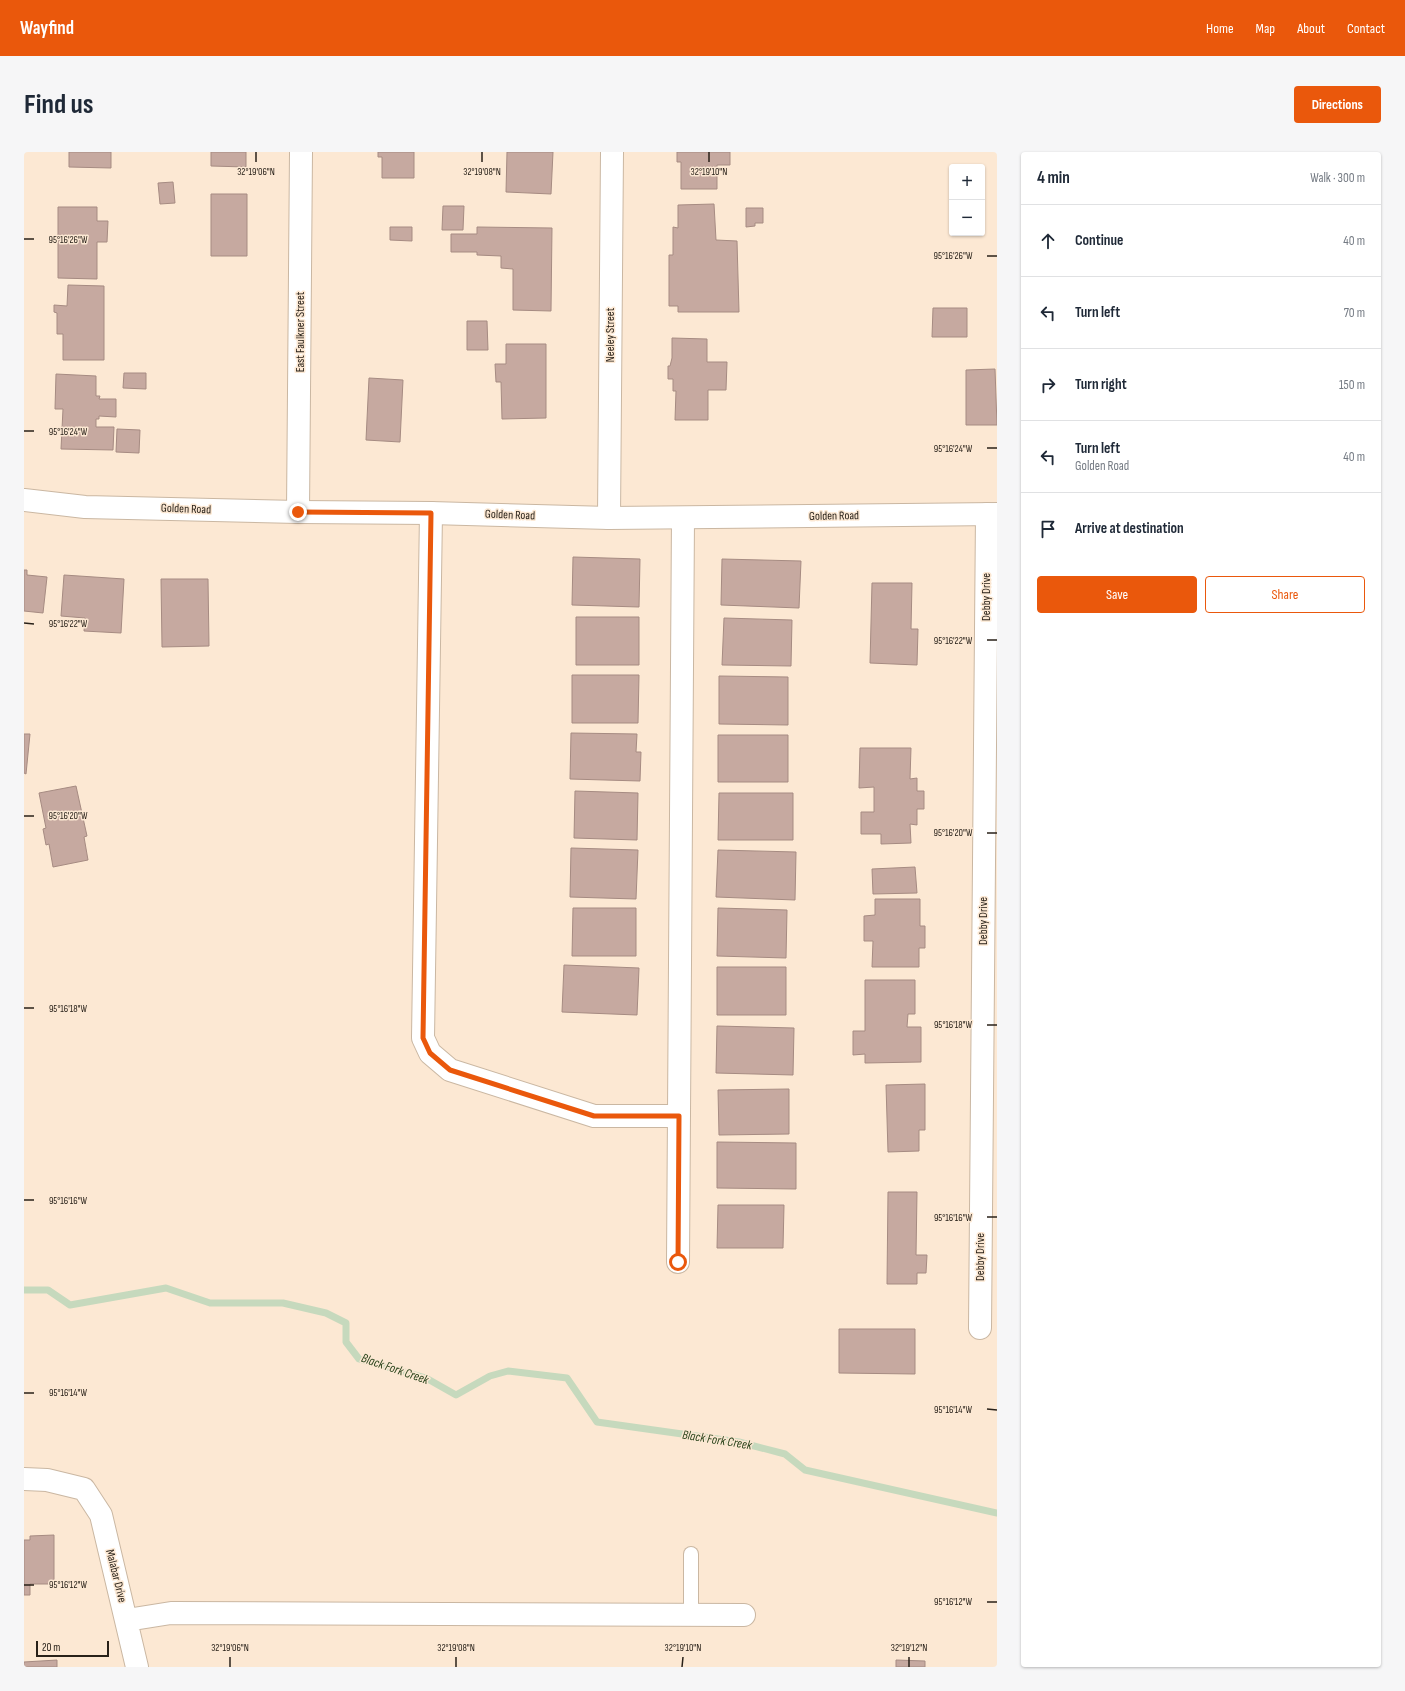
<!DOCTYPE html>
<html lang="en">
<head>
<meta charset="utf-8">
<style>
	:root { --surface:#fff; --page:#f6f6f7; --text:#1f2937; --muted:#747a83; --line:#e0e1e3; --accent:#ea580c }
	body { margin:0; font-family:"Sofia Sans Condensed",sans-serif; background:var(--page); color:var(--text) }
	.controls { position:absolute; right:12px; top:12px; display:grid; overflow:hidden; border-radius:4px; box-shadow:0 1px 3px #0004 }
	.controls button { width:36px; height:36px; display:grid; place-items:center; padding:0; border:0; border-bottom:1px solid var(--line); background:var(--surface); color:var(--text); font:20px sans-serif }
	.scale { position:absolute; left:12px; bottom:10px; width:73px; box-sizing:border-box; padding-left:4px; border:2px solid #282119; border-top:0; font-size:11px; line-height:14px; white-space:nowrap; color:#282119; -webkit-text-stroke:3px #fce8d3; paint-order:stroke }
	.stop { position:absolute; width:12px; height:12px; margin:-9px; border:3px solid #ea580c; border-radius:50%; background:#fff }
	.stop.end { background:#ea580c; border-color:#fff; box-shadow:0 1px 4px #0008 }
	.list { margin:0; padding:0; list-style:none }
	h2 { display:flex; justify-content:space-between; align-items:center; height:52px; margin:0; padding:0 16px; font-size:17px }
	h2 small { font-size:13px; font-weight:400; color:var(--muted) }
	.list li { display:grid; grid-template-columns:26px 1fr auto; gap:12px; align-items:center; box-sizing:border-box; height:72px; padding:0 16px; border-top:1px solid var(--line) }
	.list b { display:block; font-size:15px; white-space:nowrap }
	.list p { margin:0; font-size:13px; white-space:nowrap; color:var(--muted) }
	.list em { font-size:13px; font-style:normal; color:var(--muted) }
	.actions { display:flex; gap:8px; padding:12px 16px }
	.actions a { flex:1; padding:9px 0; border:1px solid var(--accent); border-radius:4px; text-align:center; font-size:14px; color:var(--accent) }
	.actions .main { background:var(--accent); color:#fff }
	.icon { flex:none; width:22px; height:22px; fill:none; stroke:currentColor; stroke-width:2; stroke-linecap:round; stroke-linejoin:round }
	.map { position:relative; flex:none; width:973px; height:1515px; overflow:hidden; border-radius:4px }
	header { display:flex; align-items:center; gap:24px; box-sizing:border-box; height:56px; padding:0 20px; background:var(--accent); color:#fff }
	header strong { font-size:19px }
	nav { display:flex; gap:22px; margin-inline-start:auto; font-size:14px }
	.intro { display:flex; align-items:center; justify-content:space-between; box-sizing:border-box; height:96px; padding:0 24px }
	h1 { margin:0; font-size:28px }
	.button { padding:10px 18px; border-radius:4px; background:var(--accent); color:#fff; font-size:14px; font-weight:700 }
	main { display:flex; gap:24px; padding:0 24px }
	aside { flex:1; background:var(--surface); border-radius:4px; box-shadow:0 1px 3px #0004 }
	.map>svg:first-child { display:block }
</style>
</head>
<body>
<header>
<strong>Wayfind</strong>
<nav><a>Home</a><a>Map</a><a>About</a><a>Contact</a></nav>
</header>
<div class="intro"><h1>Find us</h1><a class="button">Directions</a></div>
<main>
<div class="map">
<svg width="973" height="1515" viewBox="0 0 973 1515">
	<rect width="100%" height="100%" fill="#fce8d3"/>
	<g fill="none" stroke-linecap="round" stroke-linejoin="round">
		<path stroke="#c6d9bd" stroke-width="7" d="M0 1138H24L46 1153 142 1136 186 1151H259L302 1161 322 1171V1190L335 1207 402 1226 432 1243 466 1224 484 1219 543 1226 573 1270 715 1290 761 1302 781 1318 973 1361"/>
	</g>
	<path fill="#c6a9a0" stroke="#a68b82" d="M45 0H87V16L45 15Z
		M187 0H222V15L187 14Z
		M354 0H390V26H358V5H354Z
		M483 0H529L527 42 482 40Z
		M653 0H706V13H693V37H657V10H653Z
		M149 30 151 51 136 52 134 31Z
		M187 42H223V104H187Z
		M690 52 692 88 713 89 715 160H654V154H645V103H649V75L654 76V53Z
		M419 54H440L439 78H418Z
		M34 55H73V69H84L83 90H73V127L34 126Z
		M722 56H739V71H731V74L722 75Z
		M366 75H388V89L366 88Z
		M453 75 528 76 527 159 489 158V117L477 116V104L453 103V100H427V82H453Z
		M44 133 80 134V208H39V182H33V161L30 160V153L43 154Z
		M909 156H943V185H908Z
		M443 169H463L464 198H443Z
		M648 186 683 187V210H703L702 238H684V268H651L652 239H649V227H644V214H646L648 206Z
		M482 192H522V266L478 267 477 230H472L471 212H482Z
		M971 217 973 273H942V218Z
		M100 221H122V237L99 236Z
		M32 222 72 224V244H76L75 247H92V265L75 264V267H72V275H90L89 298 37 297 39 257H31Z
		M345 226 379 228 376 290 342 288Z
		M93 277 116 278 115 301 92 300Z
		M549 405 616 407 615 455 548 453Z
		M698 407 777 409 775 456 697 453Z
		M0 418H3V423L23 425 19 461 0 459Z
		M40 423 100 427 97 481 60 479 61 466 37 464Z
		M137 427H184L185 494 138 495Z
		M848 431H888L887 477H894L893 513 846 511Z
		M552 465H615V513H552Z
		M700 466 768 468 767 514 698 513Z
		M548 523H615L614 571H548Z
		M695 524 764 525V573L695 572Z
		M547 581 613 582 612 600H617L616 629 546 627Z
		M0 582H6L2 622 0 621Z
		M694 583H764V630H694Z
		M836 596H887L886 627 893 626V639H900V657H893V673L886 672 887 691 857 692V682H837V660H850V635L835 636Z
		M52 634 63 684 60 685 64 708 29 715 25 692 22 693 19 677 22 676 15 641Z
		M551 639 614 641 613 688 550 686Z
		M695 641H769V688H694Z
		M547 696 614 698 612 747 546 745Z
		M694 698 772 700 771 748 692 745Z
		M891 715 893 741 849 742 848 717Z
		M851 747H896V774H901V796H895V815H848L849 789H840V764L851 763Z
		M549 756H612V804H548Z
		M694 756 763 758 762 806 693 804Z
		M540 813 615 816 613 863 538 860Z
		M693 815H762V863H693Z
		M841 828H891V862H884L883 875H897V910L841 911V902L829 903V879H841Z
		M693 874 770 876 769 923 692 921Z
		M901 932V978H895V999L864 1000 862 933Z
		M765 937V982L695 983 694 938Z
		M693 990 772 991V1037L693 1036Z
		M864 1040H893L892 1103H903L902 1121H893V1132H863Z
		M694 1053H760L759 1096H693Z
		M815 1177H891V1222L815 1221Z
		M30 1383V1432H6V1443H0V1388H6V1384Z
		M33 1508V1515H0V1510Z
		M872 1508 901 1509V1515H872Z"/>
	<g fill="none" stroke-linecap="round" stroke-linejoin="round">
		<defs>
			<path id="service" d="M667 1402V1462"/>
			<path id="minor" d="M274 360 277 0
				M407 361 399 886 406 901 426 918 570 964H655
				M585 366 588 0
				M654 1110 659 366
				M956 1176 963 362
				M0 1327 23 1328 60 1337 77 1363 113 1515
				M103 1468 147 1461 720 1463"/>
			<path id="tertiary" d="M0 348 61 355 274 360 407 361 585 366 973 362"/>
		</defs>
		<use href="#service" stroke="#cab7a2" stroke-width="16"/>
		<use href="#minor" stroke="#cab7a2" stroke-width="24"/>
		<use href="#tertiary" stroke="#cab7a2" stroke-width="24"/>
		<use href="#service" stroke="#fff" stroke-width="14"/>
		<use href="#minor" stroke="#fff" stroke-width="22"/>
		<use href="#tertiary" stroke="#fff" stroke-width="22"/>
	</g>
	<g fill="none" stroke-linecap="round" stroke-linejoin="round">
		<path stroke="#ea580c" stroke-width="5" d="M274 360 407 361 399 886 406 901 426 918 570 964H655L654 1110"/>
	</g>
	<path fill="none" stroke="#282119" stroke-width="1.5" d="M232 10V0M458 10V0M685 10V0M0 87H10M963 104H973M0 279H10M963 296H973M0 471 10 472M963 488H973M0 664H10M963 681H973M0 856H10M963 873H973M0 1048H10M963 1065H973M0 1241H10M963 1257 973 1258M0 1433H10M963 1450H973M206 1515V1505M432 1515V1505M658 1515 659 1505M885 1515V1505"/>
	<g text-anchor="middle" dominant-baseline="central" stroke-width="3" stroke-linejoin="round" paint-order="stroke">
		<g font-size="12" fill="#282119" stroke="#fce8d3">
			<text transform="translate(276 180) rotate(-90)">East Faulkner Street</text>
			<text transform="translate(586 183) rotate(-90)">Neeley Street</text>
			<text transform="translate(162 357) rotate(2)">Golden Road</text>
			<text transform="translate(486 363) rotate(2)">Golden Road</text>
			<text transform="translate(810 364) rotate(-1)">Golden Road</text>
			<text transform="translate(962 445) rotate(-90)">Debby Drive</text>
			<text transform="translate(959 769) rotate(-90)">Debby Drive</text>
			<text transform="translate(956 1105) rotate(-90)">Debby Drive</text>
			<text transform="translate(92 1424) rotate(76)">Malabar Drive</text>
		</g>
		<g font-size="13" font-style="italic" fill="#2a441b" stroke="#fce8d3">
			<text transform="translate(371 1217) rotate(19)">Black Fork Creek</text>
			<text transform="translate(693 1288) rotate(9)">Black Fork Creek</text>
		</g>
	</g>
	<g font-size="10" text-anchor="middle" fill="#282119" stroke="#fce8d3" stroke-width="3" stroke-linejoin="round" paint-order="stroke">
		<text x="232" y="23">32°19'06"N</text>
		<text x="458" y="23">32°19'08"N</text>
		<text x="685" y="23">32°19'10"N</text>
		<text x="44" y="91">95°16'26"W</text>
		<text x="929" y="107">95°16'26"W</text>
		<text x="44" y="283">95°16'24"W</text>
		<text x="929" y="300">95°16'24"W</text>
		<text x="44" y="475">95°16'22"W</text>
		<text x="929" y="492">95°16'22"W</text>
		<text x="44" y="667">95°16'20"W</text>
		<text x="929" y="684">95°16'20"W</text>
		<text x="44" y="860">95°16'18"W</text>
		<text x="929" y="876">95°16'18"W</text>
		<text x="44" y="1052">95°16'16"W</text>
		<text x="929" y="1069">95°16'16"W</text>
		<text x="44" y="1244">95°16'14"W</text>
		<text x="929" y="1261">95°16'14"W</text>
		<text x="44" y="1436">95°16'12"W</text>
		<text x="929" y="1453">95°16'12"W</text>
		<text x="206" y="1499">32°19'06"N</text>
		<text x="432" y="1499">32°19'08"N</text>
		<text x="659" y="1499">32°19'10"N</text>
		<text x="885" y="1499">32°19'12"N</text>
	</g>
</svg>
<div class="controls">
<button>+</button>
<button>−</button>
</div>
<div class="scale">20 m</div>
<div class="stop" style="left:654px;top:1110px"></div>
<div class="stop end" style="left:274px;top:360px"></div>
</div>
<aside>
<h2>4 min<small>Walk · 300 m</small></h2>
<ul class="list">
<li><svg class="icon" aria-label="ahead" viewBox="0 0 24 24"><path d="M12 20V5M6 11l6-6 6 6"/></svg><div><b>Continue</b></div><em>40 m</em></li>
<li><svg class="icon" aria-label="left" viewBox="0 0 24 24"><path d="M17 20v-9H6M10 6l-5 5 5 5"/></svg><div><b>Turn left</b></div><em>70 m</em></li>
<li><svg class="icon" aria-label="right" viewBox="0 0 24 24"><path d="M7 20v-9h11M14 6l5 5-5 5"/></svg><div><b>Turn right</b></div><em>150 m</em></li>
<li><svg class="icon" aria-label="left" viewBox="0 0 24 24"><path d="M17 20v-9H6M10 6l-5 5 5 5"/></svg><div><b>Turn left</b><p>Golden Road</p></div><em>40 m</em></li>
<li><svg class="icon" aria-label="arrive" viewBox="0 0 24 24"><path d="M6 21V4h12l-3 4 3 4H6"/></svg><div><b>Arrive at destination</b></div></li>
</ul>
<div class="actions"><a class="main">Save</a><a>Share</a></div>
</aside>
</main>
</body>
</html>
